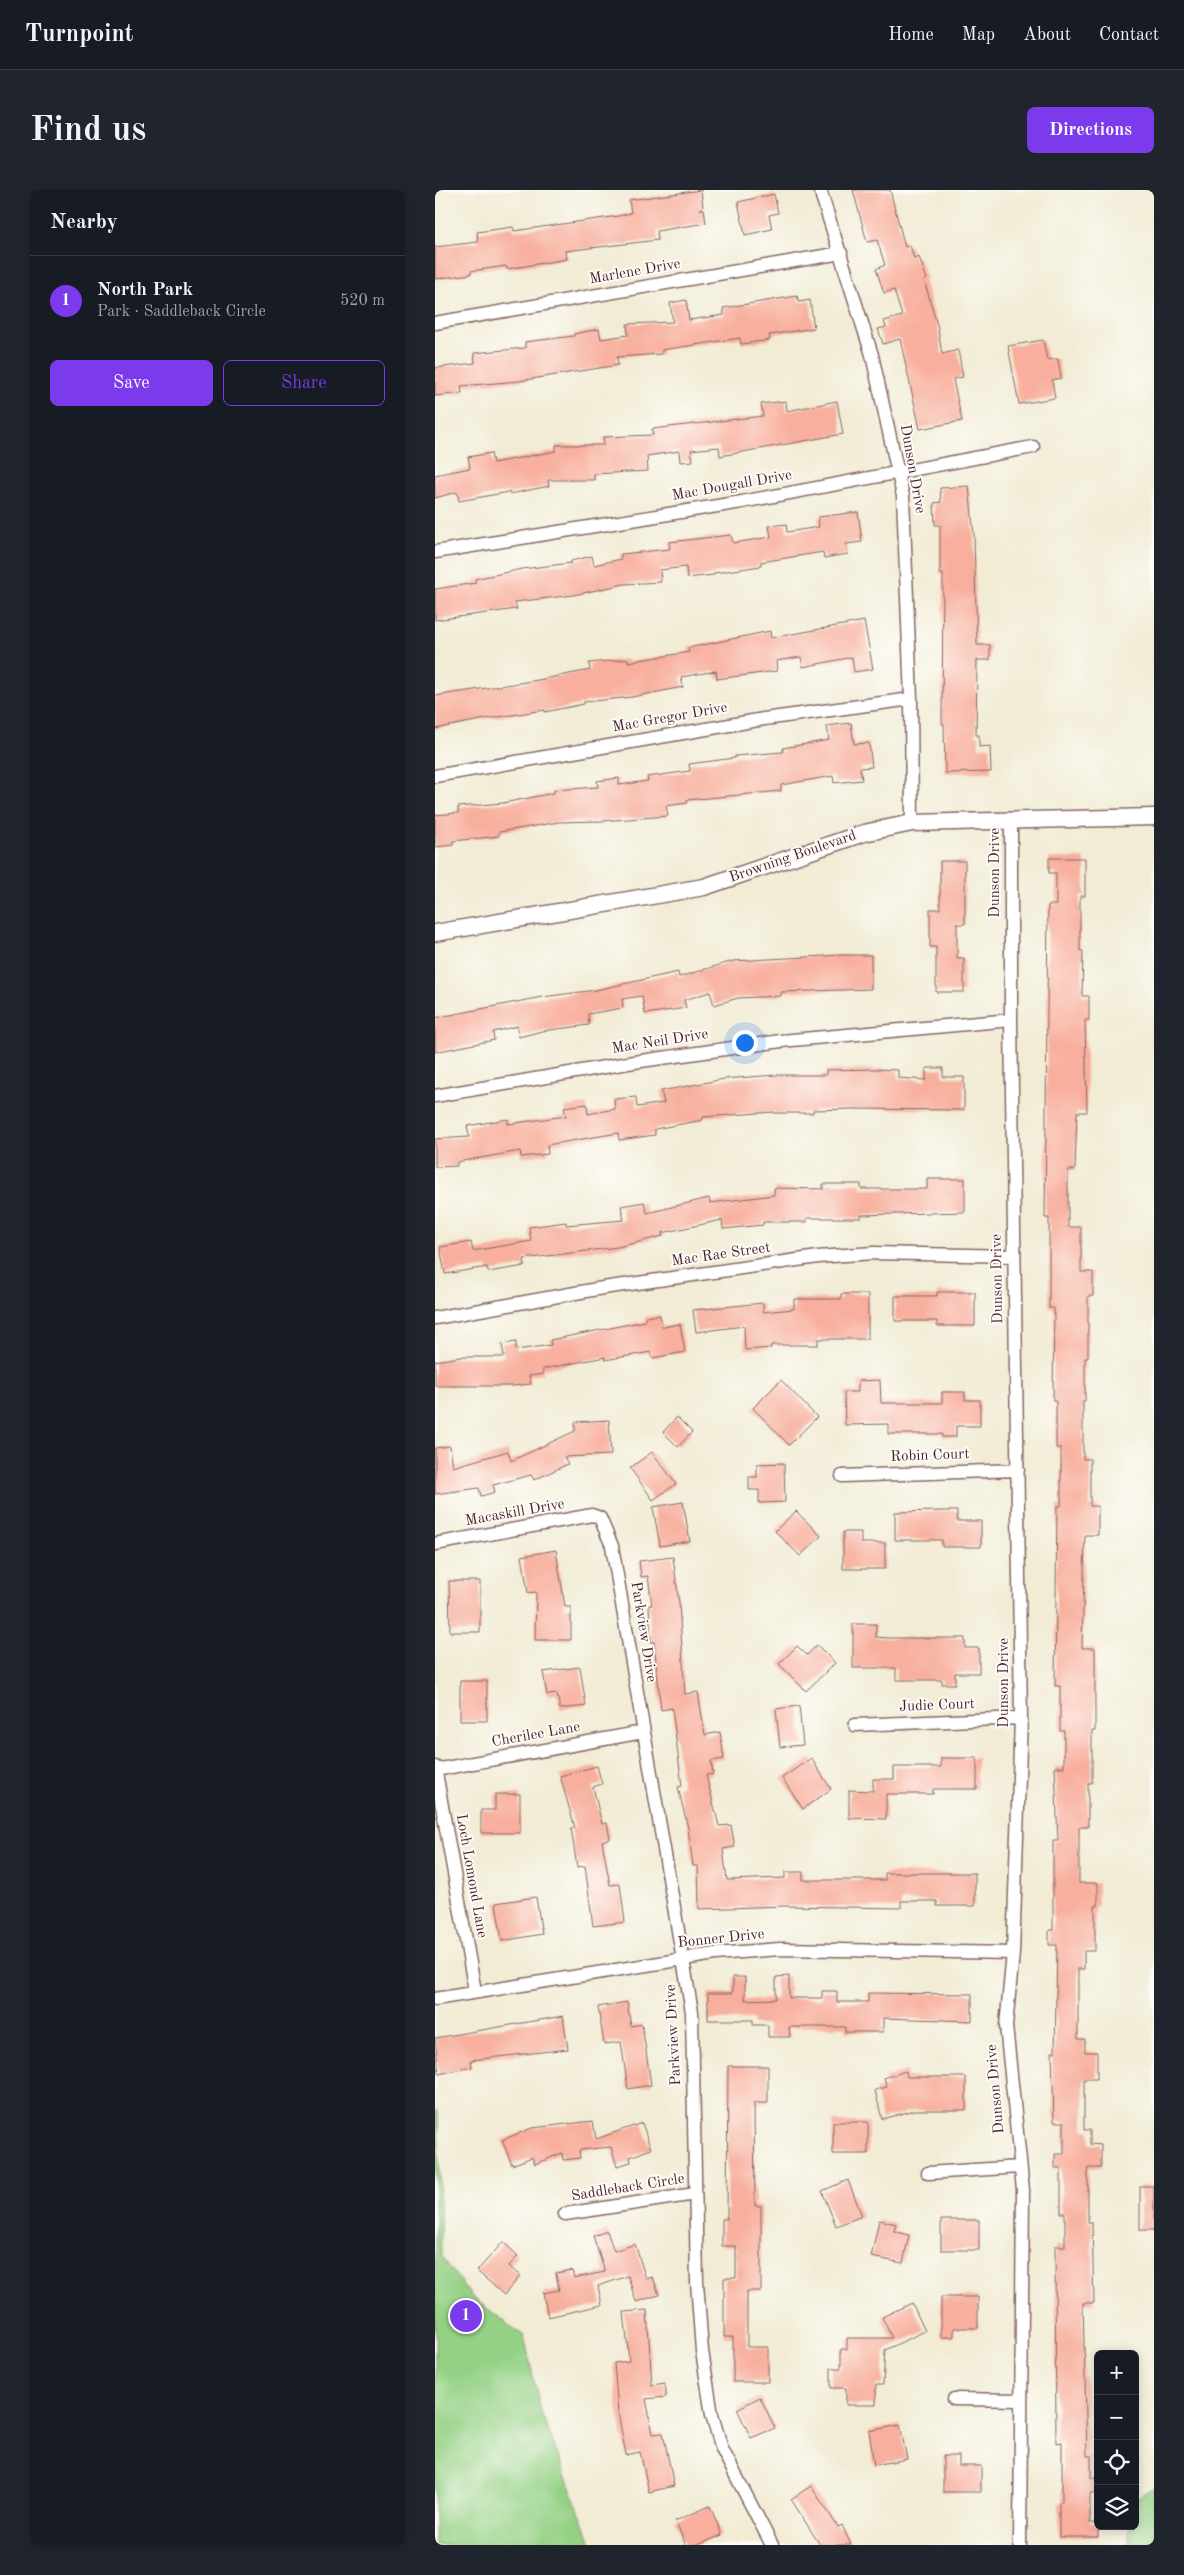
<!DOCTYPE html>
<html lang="en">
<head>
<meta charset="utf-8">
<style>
	:root { --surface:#171b24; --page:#20242c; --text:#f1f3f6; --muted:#9ea1a6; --line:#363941; --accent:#7c3aed }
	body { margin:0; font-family:"Old Standard TT",serif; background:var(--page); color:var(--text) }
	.controls { position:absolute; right:15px; bottom:15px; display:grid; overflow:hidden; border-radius:8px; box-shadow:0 2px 12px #0003 }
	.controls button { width:45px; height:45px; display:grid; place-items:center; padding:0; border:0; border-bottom:1px solid var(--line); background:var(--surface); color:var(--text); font:25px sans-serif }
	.you { position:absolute; left:309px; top:852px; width:18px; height:18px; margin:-12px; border:4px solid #fff; border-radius:50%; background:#1a73e8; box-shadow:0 0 0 8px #1a73e833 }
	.badge { display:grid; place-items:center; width:32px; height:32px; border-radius:50%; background:var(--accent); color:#fff; font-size:16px; font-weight:700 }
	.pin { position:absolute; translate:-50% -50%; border:2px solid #fff; box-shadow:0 1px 5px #0006 }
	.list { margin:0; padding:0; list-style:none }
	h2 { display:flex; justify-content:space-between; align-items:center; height:65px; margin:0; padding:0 20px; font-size:21px }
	h2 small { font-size:16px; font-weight:400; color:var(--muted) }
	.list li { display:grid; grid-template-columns:32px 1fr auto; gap:15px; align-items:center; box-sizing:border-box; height:90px; padding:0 20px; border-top:1px solid var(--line) }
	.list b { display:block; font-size:19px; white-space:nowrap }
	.list p { margin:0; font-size:16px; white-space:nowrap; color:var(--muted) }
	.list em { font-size:16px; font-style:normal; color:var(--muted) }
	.actions { display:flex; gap:10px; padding:15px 20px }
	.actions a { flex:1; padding:11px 0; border:1px solid var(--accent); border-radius:8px; text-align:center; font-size:18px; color:var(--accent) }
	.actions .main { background:var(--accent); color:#fff }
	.icon { flex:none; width:28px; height:28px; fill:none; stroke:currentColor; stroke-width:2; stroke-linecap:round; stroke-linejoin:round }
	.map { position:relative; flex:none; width:719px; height:2355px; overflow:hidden; border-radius:8px }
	header { display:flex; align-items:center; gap:30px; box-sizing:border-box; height:70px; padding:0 25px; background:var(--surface); border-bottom:1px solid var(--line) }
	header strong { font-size:24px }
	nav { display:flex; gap:28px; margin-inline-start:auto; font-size:18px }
	.intro { display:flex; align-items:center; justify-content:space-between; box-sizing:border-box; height:120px; padding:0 30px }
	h1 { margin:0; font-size:35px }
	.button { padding:12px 22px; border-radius:8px; background:var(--accent); color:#fff; font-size:18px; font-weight:700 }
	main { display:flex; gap:30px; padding:0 30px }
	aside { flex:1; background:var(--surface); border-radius:8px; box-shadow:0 2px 12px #0003 }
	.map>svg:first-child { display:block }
</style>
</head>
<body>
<header>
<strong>Turnpoint</strong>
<nav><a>Home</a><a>Map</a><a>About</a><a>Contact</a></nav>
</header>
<div class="intro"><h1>Find us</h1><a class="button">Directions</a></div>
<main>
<aside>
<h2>Nearby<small></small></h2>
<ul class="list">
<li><span class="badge">1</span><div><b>North Park</b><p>Park · Saddleback Circle</p></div><em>520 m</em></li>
</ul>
<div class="actions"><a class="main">Save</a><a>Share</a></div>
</aside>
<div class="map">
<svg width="719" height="2355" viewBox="0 0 719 2355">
	<rect width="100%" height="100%" fill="#fdfcf7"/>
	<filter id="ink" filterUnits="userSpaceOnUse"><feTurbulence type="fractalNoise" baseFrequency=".02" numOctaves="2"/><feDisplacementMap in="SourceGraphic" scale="10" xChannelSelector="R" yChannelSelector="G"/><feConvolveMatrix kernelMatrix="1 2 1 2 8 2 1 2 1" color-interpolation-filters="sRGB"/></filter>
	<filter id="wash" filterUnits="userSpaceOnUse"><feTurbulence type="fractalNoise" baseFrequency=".0096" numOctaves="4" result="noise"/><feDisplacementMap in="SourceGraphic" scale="20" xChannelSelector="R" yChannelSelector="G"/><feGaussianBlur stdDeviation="1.12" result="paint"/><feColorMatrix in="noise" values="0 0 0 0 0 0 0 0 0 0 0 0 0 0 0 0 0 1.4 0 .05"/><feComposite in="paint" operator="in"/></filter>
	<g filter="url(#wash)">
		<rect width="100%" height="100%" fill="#f2ecd5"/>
		<path fill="#94d185" stroke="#6f7858" d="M3 1921 6 2066 37 2107 89 2146 106 2222 157 2355H0V1922Z
			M719 2297V2355H694V2336H700V2310Z"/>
		<g id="blocks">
			<path fill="#f8af9d" d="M266 0 268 17 265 19H269L271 33 222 41 223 50 130 61 132 69 72 79 71 76 36 81V84L0 89V57L43 52 42 42 78 37 79 41 183 26 196 23 194 10Z
				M418 0H455L470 57 475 55 479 69 484 67 492 89 489 90 503 138 507 164 523 160 528 187 518 189 527 231 485 239 465 149 448 154 443 139 451 137 449 131 467 126 459 100 449 103 441 79 450 75 442 50 432 52Z
				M339 4 343 23 334 25 337 39 310 45 303 12Z
				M362 106 364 112 375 110 379 138 334 145 335 150 306 154 305 148 227 160V164L182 167 183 175 84 191 26 196 27 203 0 206V178L40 173 39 163 90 158V152L139 146V144L164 139 166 149 193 145 192 134 238 132 235 113 251 110 254 130 289 125 288 118Z
				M608 150 612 170 623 169 626 188 617 190 620 208 584 214 573 156Z
				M351 211 352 221 402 211 408 244 285 266 284 257 256 260 258 271 245 272 244 261 212 266 213 281 159 284V290H113L114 296 75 304 74 302 24 311 22 302 0 308V285L35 278 33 267 56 263 58 273 121 261V255H169L168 247 218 245 217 239 328 226 326 214Z
				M534 296 539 345 542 455H555V470H542L541 545H544V557L555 556 556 582 510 583 509 534H507L508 384H505V335H500L499 313 506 312 505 298Z
				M423 322 427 352 411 354 413 364 389 368 388 362 326 372V376L279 383V385L252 388 251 377 225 380 226 392 189 394 139 405 80 412 82 419 0 430V399L41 393 40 389 87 379 136 373V371L157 366 159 375 186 369V364L235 359 234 352 296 345 298 353 336 347 334 336 351 334 352 342 384 337 383 327Z
				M429 431 438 479 419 482 417 467 368 477 366 467 341 471 342 481 282 489 281 481 246 487 248 497 197 507 149 512V514L110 522V520L50 529 0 539V506L103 490 155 480 154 473 193 469V472L254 462 253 458 335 441 336 448Z
				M416 533 419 554 434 553 437 577 425 578 427 590 399 593 398 586 346 595V601L252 610V613L231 616 233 626 167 631 124 632 64 642V646L18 651V655L0 657V625L23 623V617L68 613 119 603V600L163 597 162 591 184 588V595L213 591 212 587 255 581 254 574 300 568V566L348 562V558L394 550 392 536Z
				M614 668H650V706H645V761H648L647 806H654V830H650L652 922H642L640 980H633V1037H646V1082H658V1106H653V1168H650V1211H648V1269H655V1316H663V1345H650L647 1458H660V1541H657V1593H653V1637H644V1693H663V1716H660V1761H649V1779H643V1849H650V1862H662V1889H649V1940H655V1954L666 1955V1978H653V2032H657L659 2113H648L652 2266H656V2288H663V2303H655V2333H663V2347H624V2312H627V2252L621 2253 620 2056H630V2023H626V1978H620V1964H629V1932H619L617 1862H620L622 1755H614V1740H618V1651H623L620 1577H629V1541H625V1496H620L622 1316H626V1258H621V1211H618L619 1118H614V1028H610L613 715H621V683H614Z
				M505 671H530V734H522V768H529V802H501V757H495V719H505Z
				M407 765H436V799L346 802V806L303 808 279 815 275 802 249 810 251 818 210 824 207 806 187 809 188 818 153 824 154 835 107 841 84 847 82 836 58 842 59 850 0 862V828L107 807 161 800 243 782 244 787 298 771Z
				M491 878H508V887H529V920L416 919 378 920V923H339V922L268 927V930L220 939V945L184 950 183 943 112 955 113 964 86 967 85 961 22 972V976L0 977V949L34 947 32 936 73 929V934L131 926 129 917 152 914 153 924 180 919 179 909 201 907 202 917 229 913 226 901 289 889 341 885H391V880L441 879 463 880V888L491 890Z
				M492 989H530V1022L426 1025V1028H372V1032H328V1035L288 1039 287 1030 227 1043 228 1046 183 1057 89 1069 90 1076 53 1082 52 1077 10 1084 5 1057 36 1052 38 1061 96 1051 94 1037 131 1032V1035L189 1030 186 1016 209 1012 212 1023 274 1008 275 1013 339 1005V998L388 999V994H426V999H492Z
				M502 1102H540V1136H502V1131H460V1106H502Z
				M406 1104H433V1149H383V1155H336V1158L310 1160 309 1136 261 1142 258 1120 328 1113V1122L359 1119V1109H406Z
				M225 1125 227 1137 245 1134 250 1162 217 1168 216 1162 170 1170V1167L108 1179V1184L94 1186 96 1194 78 1196H0V1171L25 1167H69L67 1154 81 1152V1160L116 1155 115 1150 210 1131V1127Z
				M346 1190 382 1227 354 1255 318 1218Z
				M445 1190 446 1213H507V1202H530V1210H545V1236H521V1247H507V1244H453V1234L410 1235 409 1202H423V1191Z
				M242 1227 257 1242 243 1257 228 1242Z
				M174 1230 176 1265 129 1267 133 1274 99 1290 96 1285 58 1295 60 1302 46 1306 44 1298 0 1304V1258L15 1256 18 1277 73 1261 76 1271 140 1241V1232Z
				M217 1262 241 1294 218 1310 195 1278Z
				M349 1273 350 1312 324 1313V1300H314V1287H322V1274Z
				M248 1312 255 1351 225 1356 218 1317Z
				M361 1321 386 1346 365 1366 340 1341Z
				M507 1321H522V1331H546V1357H507V1350H460V1322Z
				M408 1342H426V1353H450V1379H408Z
				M121 1360 130 1417H136V1450H100L101 1402 93 1403 87 1366Z
				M238 1367 244 1413 250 1504 263 1502 270 1545 285 1542 289 1569 276 1571 278 1584 271 1585 284 1636 296 1635 300 1657 288 1659 292 1690 350 1688V1682H368V1690H450V1683H540V1716H502V1711H466V1718L350 1716 264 1719 263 1676H258L253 1638 243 1597 247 1596 237 1518 226 1520 219 1452H216L214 1415H217L213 1386 206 1387 204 1371Z
				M14 1391H45V1442H15Z
				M418 1434H441V1447L453 1448H530V1458H544V1483H520V1494H507V1490H461V1478H418Z
				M382 1455 400 1473 371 1501 344 1474 362 1456 372 1465Z
				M145 1477 151 1516 125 1519 122 1504 112 1505 108 1482Z
				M25 1491H52V1531H25Z
				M364 1516 368 1555 345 1557 341 1519Z
				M376 1568 396 1599 368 1619 347 1588Z
				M506 1568H542V1599H498V1604H451V1629L414 1628V1600L438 1601V1589H459V1577H506Z
				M162 1576 167 1594 158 1597 167 1634 172 1633 175 1649 167 1651 175 1695 185 1694 190 1732 158 1736 150 1676 142 1677 136 1638H140L125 1586Z
				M60 1604H85V1643H46V1620H60Z
				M101 1707 107 1744 67 1751 61 1713Z
				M354 1786V1808H387V1801H402V1812H433V1803L537 1804V1831L448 1828V1842H410V1837H354L355 1847H333V1835H318V1830H273V1803H298V1787H310V1810L341 1809V1787Z
				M192 1812 196 1836 207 1834 216 1895 193 1899 186 1852 169 1854 163 1817Z
				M128 1826 133 1859 36 1870 37 1877 4 1884 0 1848Z
				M293 1876H333V1913H319L320 2016H326V2101H312V2157H333V2192H298V2147H289V2088H301V2056H287V2029H292Z
				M471 1881 472 1887H531V1920H480L447 1929 440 1900 452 1897 449 1888Z
				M158 1931 161 1949 207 1933 216 1959 195 1967 196 1972 182 1976 176 1957 144 1960 145 1968 128 1970 127 1963 100 1974 97 1967 77 1975 67 1950 97 1938Z
				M398 1932H433V1964H398Z
				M413 1990 427 2026 401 2036 387 2001Z
				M705 1996H719V2040H705Z
				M444 2030 461 2034 459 2041 474 2045 468 2073 436 2067Z
				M506 2030H544V2060H506Z
				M172 2041 179 2061 200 2054 211 2089 218 2087 224 2105 201 2112 193 2086 163 2096 167 2115 113 2127 108 2103 124 2100 121 2083 137 2080 139 2088 170 2082 158 2046Z
				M68 2052 83 2066 74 2076 85 2086 69 2105 42 2081Z
				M506 2107H543V2138H519V2147H506Z
				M477 2113 490 2141 450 2160 448 2195H441V2215H411V2198H396V2178H406V2159H412V2148H457L447 2127Z
				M212 2120 217 2195 230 2193 231 2207 211 2209 218 2244 228 2243 239 2296 214 2302 205 2262 191 2265 183 2222 179 2173 194 2171 189 2122Z
				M325 2207 340 2238 316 2248 302 2219Z
				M465 2235 472 2269 439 2275 434 2241Z
				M508 2266H524V2276H546V2302H508Z
				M376 2296 403 2337 407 2335 416 2355H385L356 2309Z
				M275 2316 287 2345 263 2355H251L240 2331Z"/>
		</g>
	</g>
	<g filter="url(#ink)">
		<use href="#blocks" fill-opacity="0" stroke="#856766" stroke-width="1"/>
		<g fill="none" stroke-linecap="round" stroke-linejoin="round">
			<defs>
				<path id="minor" d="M385 0 437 165 468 306 476 509 477 633
					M0 133 406 63
					M0 362 307 312 598 257
					M0 586 329 529 476 509
					M576 630V830L586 1528 578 1763 571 1836 588 2000 585 2355
					M0 906 199 872 346 851 576 830
					M0 1128 168 1098 383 1067 438 1063 579 1066
					M407 1286 583 1280
					M0 1354 157 1325 165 1328 177 1356 257 1822 262 2092 267 2161 277 2225 287 2259 337 2355
					M420 1535 586 1528
					M0 1577 40 1801
					M0 1580 208 1542
					M0 1809 280 1764 345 1759 578 1763
					M493 1983 585 1977
					M130 2024 260 2004
					M519 2209 586 2210"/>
				<path id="tertiary" d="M0 743 269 697 429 643 477 633 719 627"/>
			</defs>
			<use href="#minor" stroke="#856766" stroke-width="15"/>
			<use href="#tertiary" stroke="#856766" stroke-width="19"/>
			<use href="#minor" stroke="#fff" stroke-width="12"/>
			<use href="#tertiary" stroke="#fff" stroke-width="16"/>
		</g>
	</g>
	<g text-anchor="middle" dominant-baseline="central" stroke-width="4" stroke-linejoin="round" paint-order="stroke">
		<g font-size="15" fill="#4a1f2b" stroke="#fdfcf7">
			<text transform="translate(200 82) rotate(-10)">Marlene Drive</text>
			<text transform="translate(477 279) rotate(80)">Dunson Drive</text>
			<text transform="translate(297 296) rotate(-10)">Mac Dougall Drive</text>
			<text transform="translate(235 528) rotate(-10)">Mac Gregor Drive</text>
			<text transform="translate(358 667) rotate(-19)">Browning Boulevard</text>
			<text transform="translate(560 683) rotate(-90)">Dunson Drive</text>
			<text transform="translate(225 852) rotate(-9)">Mac Neil Drive</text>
			<text transform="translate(286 1065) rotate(-8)">Mac Rae Street</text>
			<text transform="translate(563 1089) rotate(-91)">Dunson Drive</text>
			<text transform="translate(495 1266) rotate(-2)">Robin Court</text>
			<text transform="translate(80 1323) rotate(-10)">Macaskill Drive</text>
			<text transform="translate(208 1442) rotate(81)">Parkview Drive</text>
			<text transform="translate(569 1493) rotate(-90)">Dunson Drive</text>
			<text transform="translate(502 1516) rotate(-2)">Judie Court</text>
			<text transform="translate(101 1545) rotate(-10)">Cherilee Lane</text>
			<text transform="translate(36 1686) rotate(80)">Loch Lomond Lane</text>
			<text transform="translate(286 1749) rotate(-6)">Bonner Drive</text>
			<text transform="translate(239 1845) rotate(-93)">Parkview Drive</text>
			<text transform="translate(561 1899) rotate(-95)">Dunson Drive</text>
			<text transform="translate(193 1998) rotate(-9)">Saddleback Circle</text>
		</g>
	</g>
</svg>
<div class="controls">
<button>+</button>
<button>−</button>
<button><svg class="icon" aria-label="locate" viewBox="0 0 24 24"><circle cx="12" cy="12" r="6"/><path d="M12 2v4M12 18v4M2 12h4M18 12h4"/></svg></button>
<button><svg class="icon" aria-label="layers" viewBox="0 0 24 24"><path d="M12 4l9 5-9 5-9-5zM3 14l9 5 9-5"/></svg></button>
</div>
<div class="you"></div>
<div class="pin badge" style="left:31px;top:2126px">1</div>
</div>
</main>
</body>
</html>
